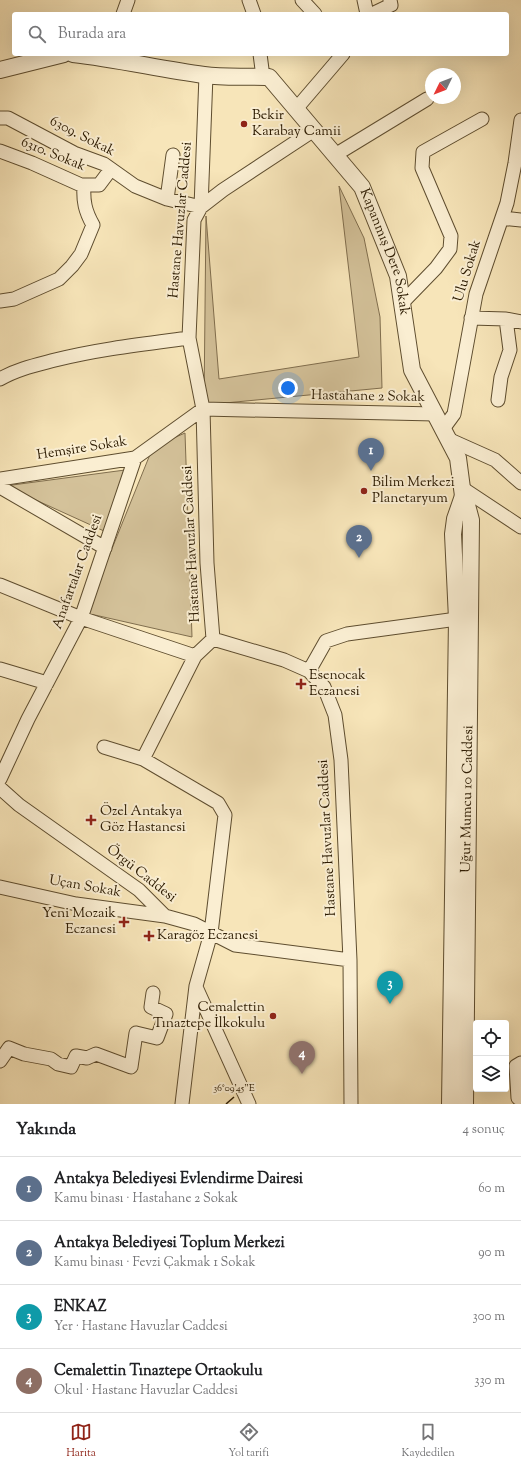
<!DOCTYPE html>
<html lang="tr">
<head>
<meta charset="utf-8">
<style>
	:root { --surface:#fff; --page:#f6f6f6; --text:#202124; --muted:#757577; --line:#e0e0e0; --accent:#8f2418 }
	body { margin:0; font-family:"Sorts Mill Goudy",serif; background:var(--page); color:var(--text) }
	.controls { position:absolute; right:12px; bottom:12px; display:grid; overflow:hidden; border-radius:4px; box-shadow:0 4px 16px #0002 }
	.controls button { width:36px; height:36px; display:grid; place-items:center; padding:0; border:0; border-bottom:1px solid var(--line); background:var(--surface); color:var(--text); font:20px sans-serif }
	.compass { position:absolute; left:425px; top:68px; width:36px; height:36px; border-radius:50%; background:var(--surface); box-shadow:0 4px 16px #0002; rotate:227deg }
	.you { position:absolute; left:288px; top:388px; width:14px; height:14px; margin:-10px; border:3px solid #fff; border-radius:50%; background:#1a73e8; box-shadow:0 0 0 6px #1a73e833 }
	.badge { display:grid; place-items:center; width:26px; height:26px; border-radius:50%; background:var(--accent); color:#fff; font-size:13px; font-weight:700 }
	.pin { position:absolute; translate:-50% -33px; filter:drop-shadow(0 1px 2px #0008) }
	.pin::after { content:''; position:absolute; top:21px; width:14px; height:12px; background:inherit; clip-path:polygon(0 0,100% 0,50% 100%) }
	.list { margin:0; padding:0; list-style:none }
	h2 { display:flex; justify-content:space-between; align-items:center; height:52px; margin:0; padding:0 16px; font-size:17px }
	h2 small { font-size:13px; font-weight:400; color:var(--muted) }
	.list li { display:grid; grid-template-columns:26px 1fr auto; gap:12px; align-items:center; box-sizing:border-box; height:64px; padding:0 16px; border-top:1px solid var(--line) }
	.list b { display:block; font-size:15px; white-space:nowrap }
	.list p { margin:0; font-size:13px; white-space:nowrap; color:var(--muted) }
	.list em { font-size:13px; font-style:normal; color:var(--muted) }
	.icon { flex:none; width:22px; height:22px; fill:none; stroke:currentColor; stroke-width:2; stroke-linecap:round; stroke-linejoin:round }
	.map { position:relative; flex:none; width:521px; height:1104px; overflow:hidden }
	.search { position:absolute; background:var(--surface); box-shadow:0 4px 16px #0002; left:12px; right:12px; top:12px; height:44px; display:flex; align-items:center; gap:10px; box-sizing:border-box; padding:0 14px; border-radius:4px; color:var(--muted); font-size:15px }
	.sheet { height:308px; background:var(--surface) }
	nav { display:flex; justify-content:space-around; align-items:center; box-sizing:border-box; height:56px; border-top:1px solid var(--line); background:var(--surface); font-size:11px; color:var(--muted) }
	nav a { display:grid; justify-items:center; gap:2px }
	nav .on { color:var(--accent) }
	.map>svg:first-child { display:block }
</style>
</head>
<body>
<div class="map">
<svg width="521" height="1104" viewBox="0 0 521 1104">
	<rect width="100%" height="100%" fill="#f7e5b9"/>
	<filter id="stains"><feTurbulence type="fractalNoise" baseFrequency=".005" numOctaves="4"/><feColorMatrix values="0 0 0 0 .2 0 0 0 0 .09 0 0 0 0 .02 0 0 0 .5 -.17"/></filter>
	<radialGradient id="worn" r=".72"><stop offset=".6" stop-color="#630" stop-opacity="0"/><stop offset="1" stop-color="#630" stop-opacity=".3"/></radialGradient>
	<path fill="#d4c29a" stroke="#806e4e" d="M339 186 364 238 380 317 382 388 204 405 206 216 219 379 359 357Z
		M185 433 192 637 86 613 153 447Z
		M125 470 104 531 5 486Z"/>
	<g fill="none" stroke-linecap="round" stroke-linejoin="round">
		<defs>
			<path id="minor" d="M249 0 254 14
				M302 0 315 14
				M364 0 367 14
				M123 14 128 0
				M372 14 391 5 390 0
				M260 54 263 77
				M206 75 201 207 194 220 189 338 203 409 207 563 213 639 284 660 309 671 324 687 335 715 341 760 350 960 351 1104
				M296 109 343 54
				M0 118H8L74 153 104 164 135 186 167 199 201 207 223 190 314 130
				M0 151 32 163 81 185H99L111 169
				M335 155 427 99
				M167 199 173 155
				M502 218 521 220
				M0 301 14 299 59 279 72 266 81 254 93 225C85 211 83 201 84 185
				M402 303 436 268 450 249 451 236 422 168 423 152 482 119
				M471 318 506 319 521 322
				M0 379C17 369 36 365 55 360 99 349 144 344 189 338
				M498 400 501 377 510 350 506 319
				M203 409 435 414
				M443 429 454 414 476 294 507 203 515 163 521 120
				M448 439 495 460 521 483
				M0 479 135 458 203 409
				M0 487 105 548
				M462 488 521 527
				M0 585 81 618 195 656
				M0 669 47 683
				M309 671 326 641 347 634 457 619H466
				M104 747 143 759 218 803 225 815 211 933 196 986 182 1104
				M143 759 195 656 213 639
				M0 779 28 719 81 618 135 458
				M0 788 19 805 139 890 165 916 194 924 235 945 350 960
				M0 887 76 904 165 916
				M196 987 249 1104
				M0 1061 9 1048 24 1054 51 1059 58 1064 71 1067 76 1056 87 1058 96 1054 131 1067 136 1033 157 1038 166 1014 151 1007 153 993
				M518 1098 516 1066 521 1063"/>
			<g id="tertiary">
				<path id="s1" d="M73 54C117 59 160 69 204 75 225 78 247 76 269 77L362 187 398 276 412 370 458 458 463 496 467 505 471 520 465 1104"/>
				<path d="M0 70 64 54"/>
				<path d="M450 1104 457 619 453 534 455 519 463 496"/>
			</g>
		</defs>
		<use href="#minor" stroke="#5e4d2f" stroke-width="15"/>
		<use href="#tertiary" stroke="#5e4d2f" stroke-width="18"/>
		<use href="#minor" stroke="#faeed2" stroke-width="13"/>
		<use href="#tertiary" stroke="#faeed2" stroke-width="16"/>
	</g>
	<path fill="none" stroke="#2b1a01" stroke-width="1.5" d="M226 1104 234 1097"/>
	<g fill="#8f2418" stroke="#faeed2" stroke-width="1.5">
		<circle cx="244" cy="124" r="4"/>
		<circle cx="364" cy="491" r="4"/>
		<path d="M299 678h4v4h4v4h-4v4h-4v-4h-4v-4h4z"/>
		<path d="M89 814h4v4h4v4h-4v4h-4v-4h-4v-4h4z"/>
		<path d="M122 916h4v4h4v4h-4v4h-4v-4h-4v-4h4z"/>
		<path d="M147 930h4v4h4v4h-4v4h-4v-4h-4v-4h4z"/>
		<circle cx="273" cy="1016" r="4"/>
	</g>
	<g text-anchor="middle" dominant-baseline="central" stroke-width="4" stroke-linejoin="round" paint-order="stroke">
		<g font-size="14" fill="#2b1a01" stroke="#faeed2" text-anchor="start">
			<text x="252" y="116">Bekir<tspan x="252" dy="16">Karabay Camii</tspan></text>
			<text x="372" y="483">Bilim Merkezi<tspan x="372" dy="16">Planetaryum</tspan></text>
			<text x="309" y="676">Esenocak<tspan x="309" dy="16">Eczanesi</tspan></text>
			<text x="100" y="812">Özel Antakya<tspan x="100" dy="16">Göz Hastanesi</tspan></text>
			<text x="116" y="914" text-anchor="end">Yeni Mozaik<tspan x="116" dy="16">Eczanesi</tspan></text>
			<text x="157" y="936">Karagöz Eczanesi</text>
			<text x="265" y="1008" text-anchor="end">Cemalettin<tspan x="265" dy="16">Tınaztepe İlkokulu</tspan></text>
		</g>
		<g font-size="14" fill="#2b1a01" stroke="#faeed2">
			<text transform="translate(82 137) rotate(27)">6309. Sokak</text>
			<text transform="translate(53 155) rotate(22)">6310. Sokak</text>
			<text transform="translate(181 220) rotate(-85)">Hastane Havuzlar Caddesi</text>
			<text stroke="none"><textPath href="#s1" startOffset="411">Kapanmış Dere Sokak</textPath></text>
			<text transform="translate(468 271) rotate(-73)">Ulu Sokak</text>
			<text transform="translate(368 397) rotate(1)">Hastahane 2 Sokak</text>
			<text transform="translate(82 449) rotate(-9)">Hemşire Sokak</text>
			<text transform="translate(192 544) rotate(-93)">Hastane Havuzlar Caddesi</text>
			<text transform="translate(78 572) rotate(-70)">Anafartalar Caddesi</text>
			<text transform="translate(468 799) rotate(-89)">Uğur Mumcu 10 Caddesi</text>
			<text transform="translate(328 838) rotate(-93)">Hastane Havuzlar Caddesi</text>
			<text transform="translate(141 874) rotate(38)">Örgü Caddesi</text>
			<text transform="translate(85 887) rotate(10)">Uçan Sokak</text>
		</g>
	</g>
	<g font-size="10" text-anchor="middle" fill="#2b1a01" stroke="#faeed2" stroke-width="4" stroke-linejoin="round" paint-order="stroke">
		<text x="234" y="1091">36°09'45"E</text>
	</g>
	<rect width="100%" height="100%" filter="url(#stains)"/>
	<rect width="100%" height="100%" fill="url(#worn)"/>
</svg>
<div class="controls">
<button><svg class="icon" aria-label="locate" viewBox="0 0 24 24"><circle cx="12" cy="12" r="6"/><path d="M12 2v4M12 18v4M2 12h4M18 12h4"/></svg></button>
<button><svg class="icon" aria-label="layers" viewBox="0 0 24 24"><path d="M12 4l9 5-9 5-9-5zM3 14l9 5 9-5"/></svg></button>
</div>
<svg class="compass" viewBox="-18 -18 36 36"><path d="M0-13l5 13h-10z" fill="#e53935"/><path d="M0 13l5-13h-10z" fill="#757577"/></svg>
<div class="you"></div>
<div class="pin badge" style="left:371px;top:471px;background:#5c6f8a">1</div>
<div class="pin badge" style="left:359px;top:558px;background:#5c6f8a">2</div>
<div class="pin badge" style="left:390px;top:1004px;background:#0f9aa8">3</div>
<div class="pin badge" style="left:302px;top:1074px;background:#8d6e63">4</div>
<div class="search"><svg class="icon" aria-label="search" viewBox="0 0 24 24"><circle cx="10" cy="10" r="6"/><path d="M15 15l6 6"/></svg>Burada ara</div>
</div>
<section class="sheet">
<h2>Yakında<small>4 sonuç</small></h2>
<ul class="list">
<li><span class="badge" style="background:#5c6f8a">1</span><div><b>Antakya Belediyesi Evlendirme Dairesi</b><p>Kamu binası · Hastahane 2 Sokak</p></div><em>60 m</em></li>
<li><span class="badge" style="background:#5c6f8a">2</span><div><b>Antakya Belediyesi Toplum Merkezi</b><p>Kamu binası · Fevzi Çakmak 1 Sokak</p></div><em>90 m</em></li>
<li><span class="badge" style="background:#0f9aa8">3</span><div><b>ENKAZ</b><p>Yer · Hastane Havuzlar Caddesi</p></div><em>300 m</em></li>
<li><span class="badge" style="background:#8d6e63">4</span><div><b>Cemalettin Tınaztepe Ortaokulu</b><p>Okul · Hastane Havuzlar Caddesi</p></div><em>330 m</em></li>
</ul>
</section>
<nav>
<a class="on"><svg class="icon" aria-label="map" viewBox="0 0 24 24"><path d="M3 6l6-2 6 2 6-2v14l-6 2-6-2-6 2zM9 4v14M15 6v14"/></svg>Harita</a>
<a><svg class="icon" aria-label="directions" viewBox="0 0 24 24"><path d="M12 3l9 9-9 9-9-9zM9 14v-3h6M13 9l2 2-2 2"/></svg>Yol tarifi</a>
<a><svg class="icon" aria-label="saved" viewBox="0 0 24 24"><path d="M7 4h10v16l-5-4-5 4z"/></svg>Kaydedilen</a>
</nav>
</body>
</html>
